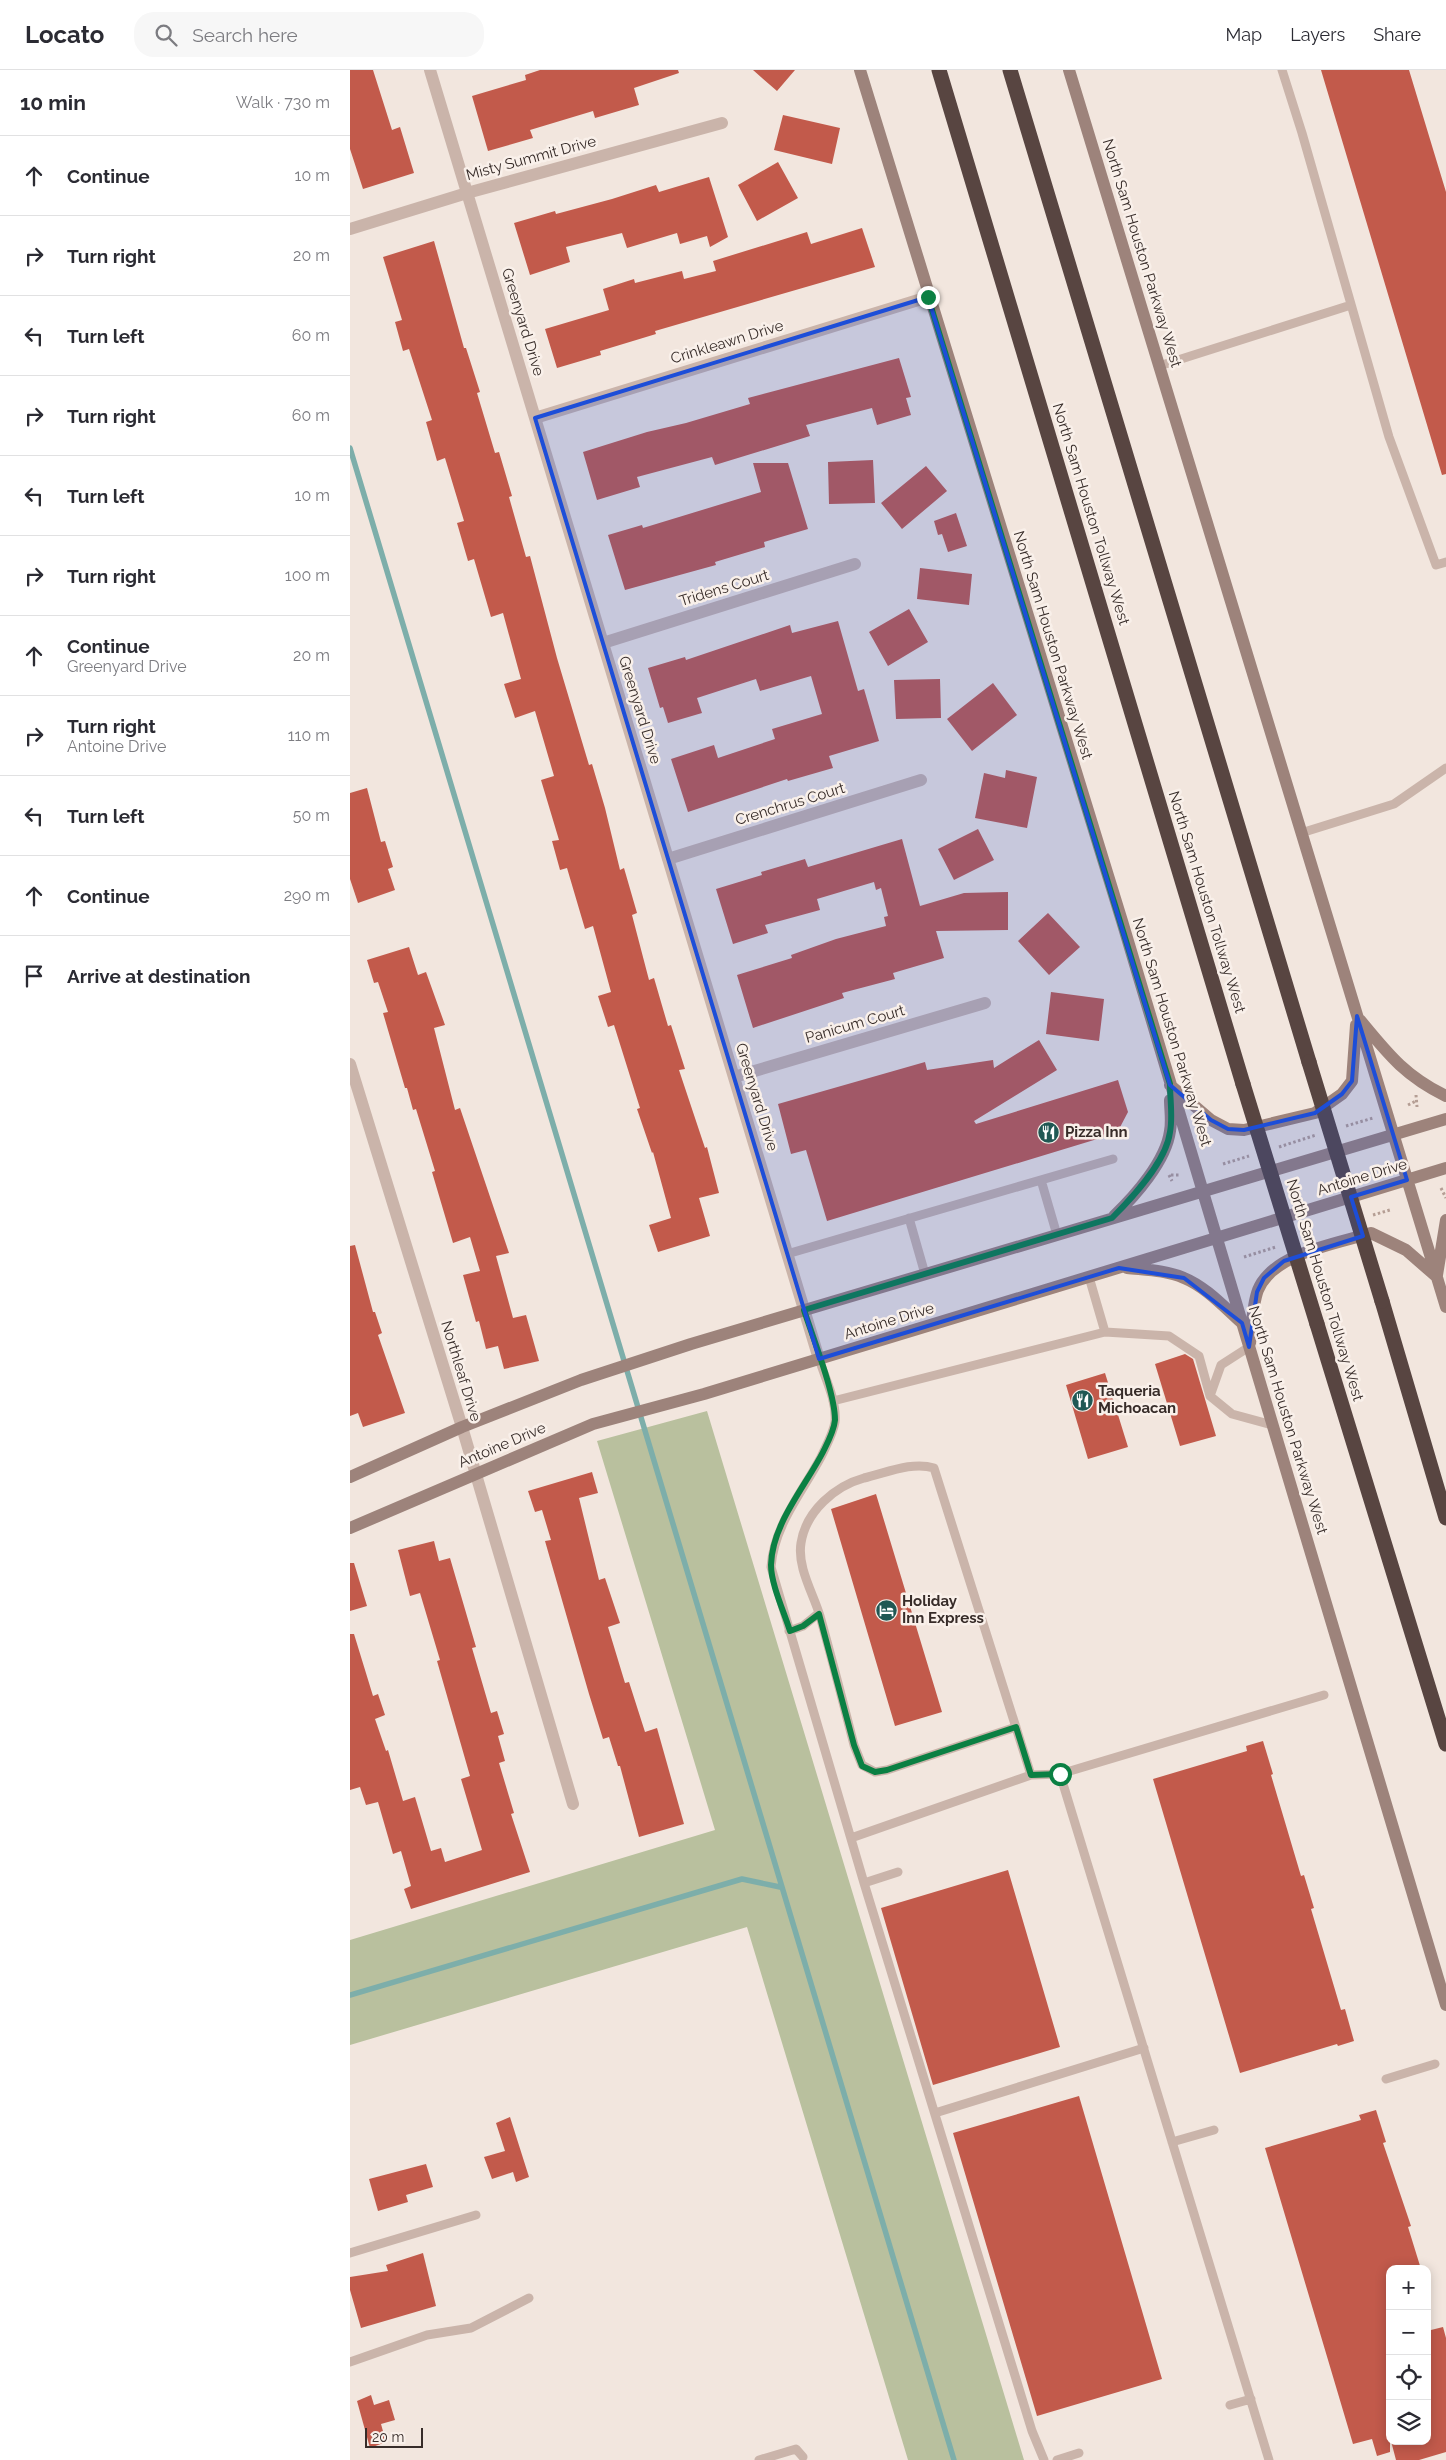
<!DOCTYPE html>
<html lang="en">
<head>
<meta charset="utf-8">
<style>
	:root { --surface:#fff; --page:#f7f7f7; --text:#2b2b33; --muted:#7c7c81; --line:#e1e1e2 }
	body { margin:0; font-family:Raleway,sans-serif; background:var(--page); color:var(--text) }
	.controls { position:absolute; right:15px; bottom:15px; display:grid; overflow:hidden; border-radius:10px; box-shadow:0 2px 12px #0003 }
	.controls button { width:45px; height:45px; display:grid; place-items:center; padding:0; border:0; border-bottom:1px solid var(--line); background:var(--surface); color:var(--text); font:25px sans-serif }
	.scale { position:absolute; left:15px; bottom:12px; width:58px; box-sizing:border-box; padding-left:5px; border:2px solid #372c29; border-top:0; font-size:14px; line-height:18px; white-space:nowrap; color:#372c29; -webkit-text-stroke:4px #f9f0ea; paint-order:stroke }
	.stop { position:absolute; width:15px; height:15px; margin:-11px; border:4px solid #0b8043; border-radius:50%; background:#fff }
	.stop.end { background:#0b8043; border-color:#fff; box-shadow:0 1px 5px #0008 }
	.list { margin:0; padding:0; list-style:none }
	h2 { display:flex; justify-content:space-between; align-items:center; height:65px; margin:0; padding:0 20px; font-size:21px }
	h2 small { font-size:16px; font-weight:400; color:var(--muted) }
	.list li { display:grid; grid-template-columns:32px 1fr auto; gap:15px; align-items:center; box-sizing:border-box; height:80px; padding:0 20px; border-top:1px solid var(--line) }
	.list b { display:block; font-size:19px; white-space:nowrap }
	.list p { margin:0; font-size:16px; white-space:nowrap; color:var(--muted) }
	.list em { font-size:16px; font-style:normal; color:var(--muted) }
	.icon { flex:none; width:28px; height:28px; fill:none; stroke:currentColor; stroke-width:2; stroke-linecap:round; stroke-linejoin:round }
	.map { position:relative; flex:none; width:1096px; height:2390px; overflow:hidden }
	header { display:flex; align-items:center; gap:30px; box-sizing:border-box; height:70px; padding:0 25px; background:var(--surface); border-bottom:1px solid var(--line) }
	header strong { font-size:24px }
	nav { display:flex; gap:28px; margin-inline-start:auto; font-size:18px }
	.search { width:350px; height:45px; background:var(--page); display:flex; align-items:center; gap:12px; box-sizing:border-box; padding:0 18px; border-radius:20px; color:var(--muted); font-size:19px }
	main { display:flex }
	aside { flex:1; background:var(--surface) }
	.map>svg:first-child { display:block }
</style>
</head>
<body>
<header>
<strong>Locato</strong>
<div class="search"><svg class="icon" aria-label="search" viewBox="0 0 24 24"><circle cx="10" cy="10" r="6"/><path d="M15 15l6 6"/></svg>Search here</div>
<nav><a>Map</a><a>Layers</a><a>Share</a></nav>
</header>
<main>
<aside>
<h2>10 min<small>Walk · 730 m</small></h2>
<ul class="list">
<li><svg class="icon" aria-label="ahead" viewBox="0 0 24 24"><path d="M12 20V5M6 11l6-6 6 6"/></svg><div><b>Continue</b></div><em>10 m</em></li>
<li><svg class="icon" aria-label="right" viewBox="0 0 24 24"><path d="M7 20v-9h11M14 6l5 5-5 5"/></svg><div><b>Turn right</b></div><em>20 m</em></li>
<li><svg class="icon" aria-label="left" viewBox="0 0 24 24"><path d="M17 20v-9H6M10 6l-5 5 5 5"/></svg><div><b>Turn left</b></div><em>60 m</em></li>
<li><svg class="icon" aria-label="right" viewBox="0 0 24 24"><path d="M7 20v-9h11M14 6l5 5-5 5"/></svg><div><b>Turn right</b></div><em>60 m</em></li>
<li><svg class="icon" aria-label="left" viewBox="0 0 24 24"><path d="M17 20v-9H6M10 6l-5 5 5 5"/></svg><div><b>Turn left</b></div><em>10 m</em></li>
<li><svg class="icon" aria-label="right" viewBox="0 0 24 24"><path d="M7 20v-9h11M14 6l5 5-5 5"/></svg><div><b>Turn right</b></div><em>100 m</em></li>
<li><svg class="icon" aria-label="ahead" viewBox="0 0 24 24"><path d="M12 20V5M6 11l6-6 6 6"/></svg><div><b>Continue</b><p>Greenyard Drive</p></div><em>20 m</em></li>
<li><svg class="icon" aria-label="right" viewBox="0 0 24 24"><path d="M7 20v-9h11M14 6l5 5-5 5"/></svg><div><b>Turn right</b><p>Antoine Drive</p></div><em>110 m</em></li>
<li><svg class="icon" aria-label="left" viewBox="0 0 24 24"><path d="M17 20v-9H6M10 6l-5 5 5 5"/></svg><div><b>Turn left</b></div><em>50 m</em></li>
<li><svg class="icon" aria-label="ahead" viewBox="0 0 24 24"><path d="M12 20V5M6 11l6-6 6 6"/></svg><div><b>Continue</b></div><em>290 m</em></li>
<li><svg class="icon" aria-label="arrive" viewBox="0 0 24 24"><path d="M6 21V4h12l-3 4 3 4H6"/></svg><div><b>Arrive at destination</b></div></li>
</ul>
</aside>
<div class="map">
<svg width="1096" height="2390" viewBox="0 0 1096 2390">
	<rect width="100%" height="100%" fill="#f2e6de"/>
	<path fill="#b9c09e" d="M357 1341 674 2390H558L397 1857 0 1975V1870L365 1760 247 1371Z"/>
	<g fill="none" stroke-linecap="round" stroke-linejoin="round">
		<path stroke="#7daeaa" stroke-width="5.5" d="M0 378 604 2390
			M0 1925 392 1809 430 1817"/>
	</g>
	<path fill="#c25a4b" d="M0 0H23L42 60 50 57 64 103 13 119 0 79Z
		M190 0H328L329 3 284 18 289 35 245 48 243 41 180 60 183 68 138 81 122 26 176 10 175 5Z
		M403 0H445L427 21Z
		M971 0H1059L1096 122V404L1092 405Z
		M433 45 490 58 482 94 424 80Z
		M428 92 448 128 407 151 388 115Z
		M359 107 378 167 360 177 357 166 330 174 327 163 277 178 272 163 216 177 220 192 180 205 164 153 205 141 206 144 262 129 306 115 309 122Z
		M512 158 525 197 305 261 306 264 250 281 251 285 207 298 195 259 259 240 253 219 284 209 285 213 332 201 334 209 366 201 363 191 457 162 461 174Z
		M84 171 114 278H116L130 322 127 323 145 383 149 382 162 426 159 427 176 487 180 486 207 588 239 695 242 694 255 738 270 800 274 798 287 843 282 845 299 910 304 908 318 956 321 955 335 999 329 1000 355 1078 357 1077 369 1123 349 1128 360 1166 308 1182 299 1155 321 1148 303 1082 302 1083 287 1039 290 1038 264 955 258 957 248 926 261 922 243 856 235 859 217 798 210 800 202 771 209 770 191 710 204 706 185 641 165 648 154 614 171 609 153 543 141 547 124 489 118 491 107 453 114 451 95 388 87 391 76 352 82 350 59 279 53 281 45 252 52 250 33 187Z
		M549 288 561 327 556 328 561 345 527 355 522 338 456 355 460 366 365 395 362 387 287 407 290 417 247 430 233 382 297 362 336 353 400 334 398 328Z
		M523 390 525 433 479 434 478 392Z
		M403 393H438L458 459 414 472 415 477 365 492 366 495 275 520 258 465 292 455 293 458 411 422Z
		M576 396 597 421 552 459 531 433Z
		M606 443 617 476 598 482 592 464 588 465 584 451Z
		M570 498 622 504 619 535 567 529Z
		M559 539 578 572 538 596 519 562Z
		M488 551 508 621 514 619 529 671 479 686 483 698 438 711 437 709 338 742 321 689 364 675 368 688 425 669 422 659 472 644 461 606 410 621 406 609 347 628 352 643 318 653 313 637 310 638 298 598 335 587 336 590 440 555 442 563Z
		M590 609 591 648 546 649 544 610Z
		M643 613 667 645 622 681 597 649Z
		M656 700 687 707 677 758 625 748 634 703 655 708Z
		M17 718 31 772 35 771 43 797 38 799 45 820 8 833 0 809V723Z
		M628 759 644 790 604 810 588 779Z
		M552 769 570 836 614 823 658 822V860L586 861 594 888 543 903 545 909 492 923 494 928 403 958 387 905 442 888 441 885 486 869 536 856 534 847 538 846 531 818 526 820 524 812 467 829 470 840 415 855 418 863 383 874 366 819 412 805 411 802 455 789 458 797Z
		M698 843 730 877 699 905 668 871Z
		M59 877 68 905 76 902 95 955 84 958 105 1040 110 1038 159 1183 146 1186 163 1248 176 1245 189 1291 154 1299 148 1276 136 1279 129 1251 126 1252 113 1205 130 1201 120 1167 103 1173 82 1102 85 1101 66 1039 63 1040 57 1018H55L33 943 38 942 28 912 24 913 17 890Z
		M701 922 754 929 749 971 696 964Z
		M689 970 707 1000 624 1051 626 1054 768 1010 778 1042 767 1063 477 1151 456 1080 441 1084 428 1034 575 992 577 1000 643 990 644 998Z
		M5 1175 23 1242H25L32 1263 28 1265 55 1343 13 1357 8 1343 0 1346V1176Z
		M835 1284 843 1289 866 1366 830 1376 805 1294Z
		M755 1303 778 1377 738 1389 716 1315Z
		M242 1402 248 1423 229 1428 249 1510 255 1508 270 1553 258 1557 275 1613 279 1612 295 1662 307 1658 334 1754 289 1767 270 1696H268L259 1667 253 1669 239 1624 195 1471 201 1470 192 1440 185 1442 178 1421Z
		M526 1424 592 1642 545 1656 481 1439Z
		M84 1471 89 1491 100 1488 126 1577 122 1578 141 1643 147 1641 154 1664 148 1666 155 1691 149 1693 164 1743 161 1744 180 1802 61 1839 54 1819 61 1816 51 1781 43 1784 28 1732 16 1735 10 1717 0 1720V1564H4L23 1626 28 1624 35 1645 25 1649 36 1681 38 1680 53 1731 65 1727 81 1781 91 1778 95 1792 132 1780 111 1709 120 1706 87 1591 90 1590 70 1523 60 1526 48 1480Z
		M0 1493H4L17 1536 0 1541Z
		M913 1671 923 1704 921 1705 951 1806 954 1805 964 1838 961 1839 991 1940 995 1939 1004 1971 988 1976 987 1974 890 2003 803 1709 897 1681 896 1676Z
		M658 1800 710 1977 583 2015 531 1838Z
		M729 2026 812 2309 687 2346 603 2063Z
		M1026 2040 1036 2072 1033 2073 1061 2156 1058 2157 1071 2199H1040V2382L1027 2386 1022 2369 1003 2374 915 2078 1011 2050 1009 2045Z
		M160 2047 179 2107 166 2112 163 2102 142 2109 134 2087 155 2081 146 2053Z
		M76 2094 83 2117 56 2125 58 2132 28 2141 19 2109Z
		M73 2183 86 2236 11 2258 0 2220V2207L38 2201 36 2195Z
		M1093 2257 1096 2268V2382L1069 2390H1046L1041 2371H1077V2261Z
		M21 2325 24 2335 39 2330 45 2350 31 2354 36 2372 20 2378 7 2331Z"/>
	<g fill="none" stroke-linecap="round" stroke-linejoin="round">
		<path stroke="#b59e94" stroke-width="3" stroke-dasharray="2.5 2.5" stroke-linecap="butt" d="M1066 1025 1067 1037
			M1058 1035 1066 1031
			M996 1056 1023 1048
			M929 1077 966 1065
			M873 1094 899 1086
			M819 1105 822 1111
			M821 1105H830
			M1091 1118 1096 1128
			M1023 1145 1040 1140
			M894 1187 926 1177"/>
		<path stroke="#cab4aa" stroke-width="9" d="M932 0 952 63 1039 367 1086 495 1096 492
			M809 296 1001 235
			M951 763 1044 734 1096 698
			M691 1110 707 1165
			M559 1148 575 1204
			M437 1184 763 1089
			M739 1207 755 1262 819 1266 849 1286 860 1326 882 1344 922 1355
			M469 1289C475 1308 487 1331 485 1352 483 1364 476 1376 471 1387 452 1423 424 1455 421 1497L514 1813 682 2361 694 2390
			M860 1326 871 1295 899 1277
			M483 1331 755 1262
			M439 1561 453 1556 469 1543
			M666 1657 537 1700 525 1702 512 1695 504 1675C493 1632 482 1589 470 1546 463 1523 447 1497 451 1473 456 1441 485 1416 514 1408 536 1403 562 1391 584 1398L681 1705
			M710 1704 919 2390
			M501 1768 681 1705 710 1704 974 1625
			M514 1813 548 1802
			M1036 2009 1085 1994
			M585 2043 794 1978
			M822 2072 864 2060
			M0 2183 126 2145
			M0 2292 77 2265 121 2258 179 2228
			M880 2335 901 2329
			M409 2390 446 2379 453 2387
			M707 2390 729 2383"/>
		<path stroke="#cab4aa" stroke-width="12" d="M80 0 469 1289
			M0 159 117 123 372 53
			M185 348 578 227
			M253 573 505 494
			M318 789 571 710
			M0 994 112 1357 223 1734
			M384 1007 635 933"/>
		<path stroke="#9d837b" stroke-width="12" d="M510 0 772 851 1096 1935
			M719 0 1096 1237
			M1010 950C1038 984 1055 1006 1096 1026
			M820 1015 861 1050 878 1059 894 1060 965 1043 992 1024 1002 1011 1006 955
			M764 1146C785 1126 816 1091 820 1061 822 1051 820 1040 820 1030
			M777 1198C796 1200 816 1200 834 1208 856 1217 874 1237 892 1253
			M1087 1205 1096 1150
			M900 1273C902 1257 902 1236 908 1220 923 1183 986 1174 1021 1163L1056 1180 1087 1207
			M0 1407 112 1357 231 1310 341 1274 1096 1049
			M0 1458 243 1354 354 1324 1096 1098"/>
		<path stroke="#584541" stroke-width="15" d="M589 0 893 1014
			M660 0 959 992
			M1032 1231 1096 1448
			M967 1254 1096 1674"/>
		<path stroke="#584541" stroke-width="15" d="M959 992 1032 1231
			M893 1014 967 1254"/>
	</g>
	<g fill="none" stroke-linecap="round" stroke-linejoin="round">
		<path stroke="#0b8043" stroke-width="6" d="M578 227 820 1014C820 1030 823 1047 820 1062 816 1092 783 1127 762 1148L454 1240C463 1268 485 1323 485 1350 484 1361 478 1372 473 1382 455 1417 422 1454 421 1495 421 1514 434 1542 440 1561L453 1556 469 1544 504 1675 512 1696 525 1702 537 1700 666 1657 681 1705 710 1704"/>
	</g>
	<path fill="#1d4ed8" fill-opacity="0.2" stroke="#1d4ed8" stroke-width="4" stroke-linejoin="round" d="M578 227 820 1015 861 1050 878 1059 894 1060 965 1043 992 1024 1002 1011 1007 946 1057 1110 1001 1127 1013 1166 934 1191 914 1208 907 1222 899 1277 892 1253 834 1208 769 1198 469 1289 185 348Z"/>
	<defs>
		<symbol id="restaurant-disc" viewBox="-11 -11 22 22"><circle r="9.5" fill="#205854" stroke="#f9f0ea"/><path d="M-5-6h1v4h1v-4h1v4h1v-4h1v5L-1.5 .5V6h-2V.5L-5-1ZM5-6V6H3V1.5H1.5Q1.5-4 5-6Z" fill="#fff"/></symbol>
		<symbol id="hotel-disc" viewBox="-11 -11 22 22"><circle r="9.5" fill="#205854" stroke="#f9f0ea"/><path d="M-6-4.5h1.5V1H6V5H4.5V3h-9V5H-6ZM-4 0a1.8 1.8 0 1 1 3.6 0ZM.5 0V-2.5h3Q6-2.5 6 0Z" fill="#fff"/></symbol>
	</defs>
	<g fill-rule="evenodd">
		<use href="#restaurant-disc" x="686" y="1050" width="25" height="25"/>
		<use href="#restaurant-disc" x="720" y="1318" width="25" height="25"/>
		<use href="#hotel-disc" x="524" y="1528" width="25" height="25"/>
	</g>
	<g text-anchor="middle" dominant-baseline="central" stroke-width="5" stroke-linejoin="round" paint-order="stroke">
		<g font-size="15" fill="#372c29" stroke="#f9f0ea">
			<text transform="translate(181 88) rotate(-15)">Misty Summit Drive</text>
			<text transform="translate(792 183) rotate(73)">North Sam Houston Parkway West</text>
			<text transform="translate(173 252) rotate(73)">Greenyard Drive</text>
			<text transform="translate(377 272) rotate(-17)">Crinkleawn Drive</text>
			<text transform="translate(741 444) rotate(73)">North Sam Houston Tollway West</text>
			<text transform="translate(374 518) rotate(-17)">Tridens Court</text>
			<text transform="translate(703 575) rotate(73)">North Sam Houston Parkway West</text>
			<text transform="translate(290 640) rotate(73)">Greenyard Drive</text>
			<text transform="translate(440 734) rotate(-17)">Crenchrus Court</text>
			<text transform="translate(857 832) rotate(73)">North Sam Houston Tollway West</text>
			<text transform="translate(505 954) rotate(-16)">Panicum Court</text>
			<text transform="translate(822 962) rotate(73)">North Sam Houston Parkway West</text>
			<text transform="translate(407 1027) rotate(73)">Greenyard Drive</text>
			<text transform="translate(1012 1107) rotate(-17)">Antoine Drive</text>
			<text transform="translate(975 1220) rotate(73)">North Sam Houston Tollway West</text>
			<text transform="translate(539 1251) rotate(-17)">Antoine Drive</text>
			<text transform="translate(111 1301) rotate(73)">Northleaf Drive</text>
			<text transform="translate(938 1350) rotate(73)">North Sam Houston Parkway West</text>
			<text transform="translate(152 1375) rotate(-23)">Antoine Drive</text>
		</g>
		<g font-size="15" font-weight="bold" fill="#372c29" stroke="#f9f0ea" text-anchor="start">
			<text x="715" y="1062">Pizza Inn</text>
			<text x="748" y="1321">Taqueria<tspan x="748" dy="17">Michoacan</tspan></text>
			<text x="552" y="1531">Holiday<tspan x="552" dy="17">Inn Express</tspan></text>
		</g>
	</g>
</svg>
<div class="controls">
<button>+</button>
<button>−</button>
<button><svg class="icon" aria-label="locate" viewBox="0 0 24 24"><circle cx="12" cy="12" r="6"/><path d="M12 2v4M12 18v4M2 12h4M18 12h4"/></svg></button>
<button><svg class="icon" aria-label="layers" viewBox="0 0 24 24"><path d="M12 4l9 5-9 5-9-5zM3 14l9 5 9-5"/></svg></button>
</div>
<div class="scale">20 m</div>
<div class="stop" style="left:710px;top:1704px"></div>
<div class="stop end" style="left:578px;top:227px"></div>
</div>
</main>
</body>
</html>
